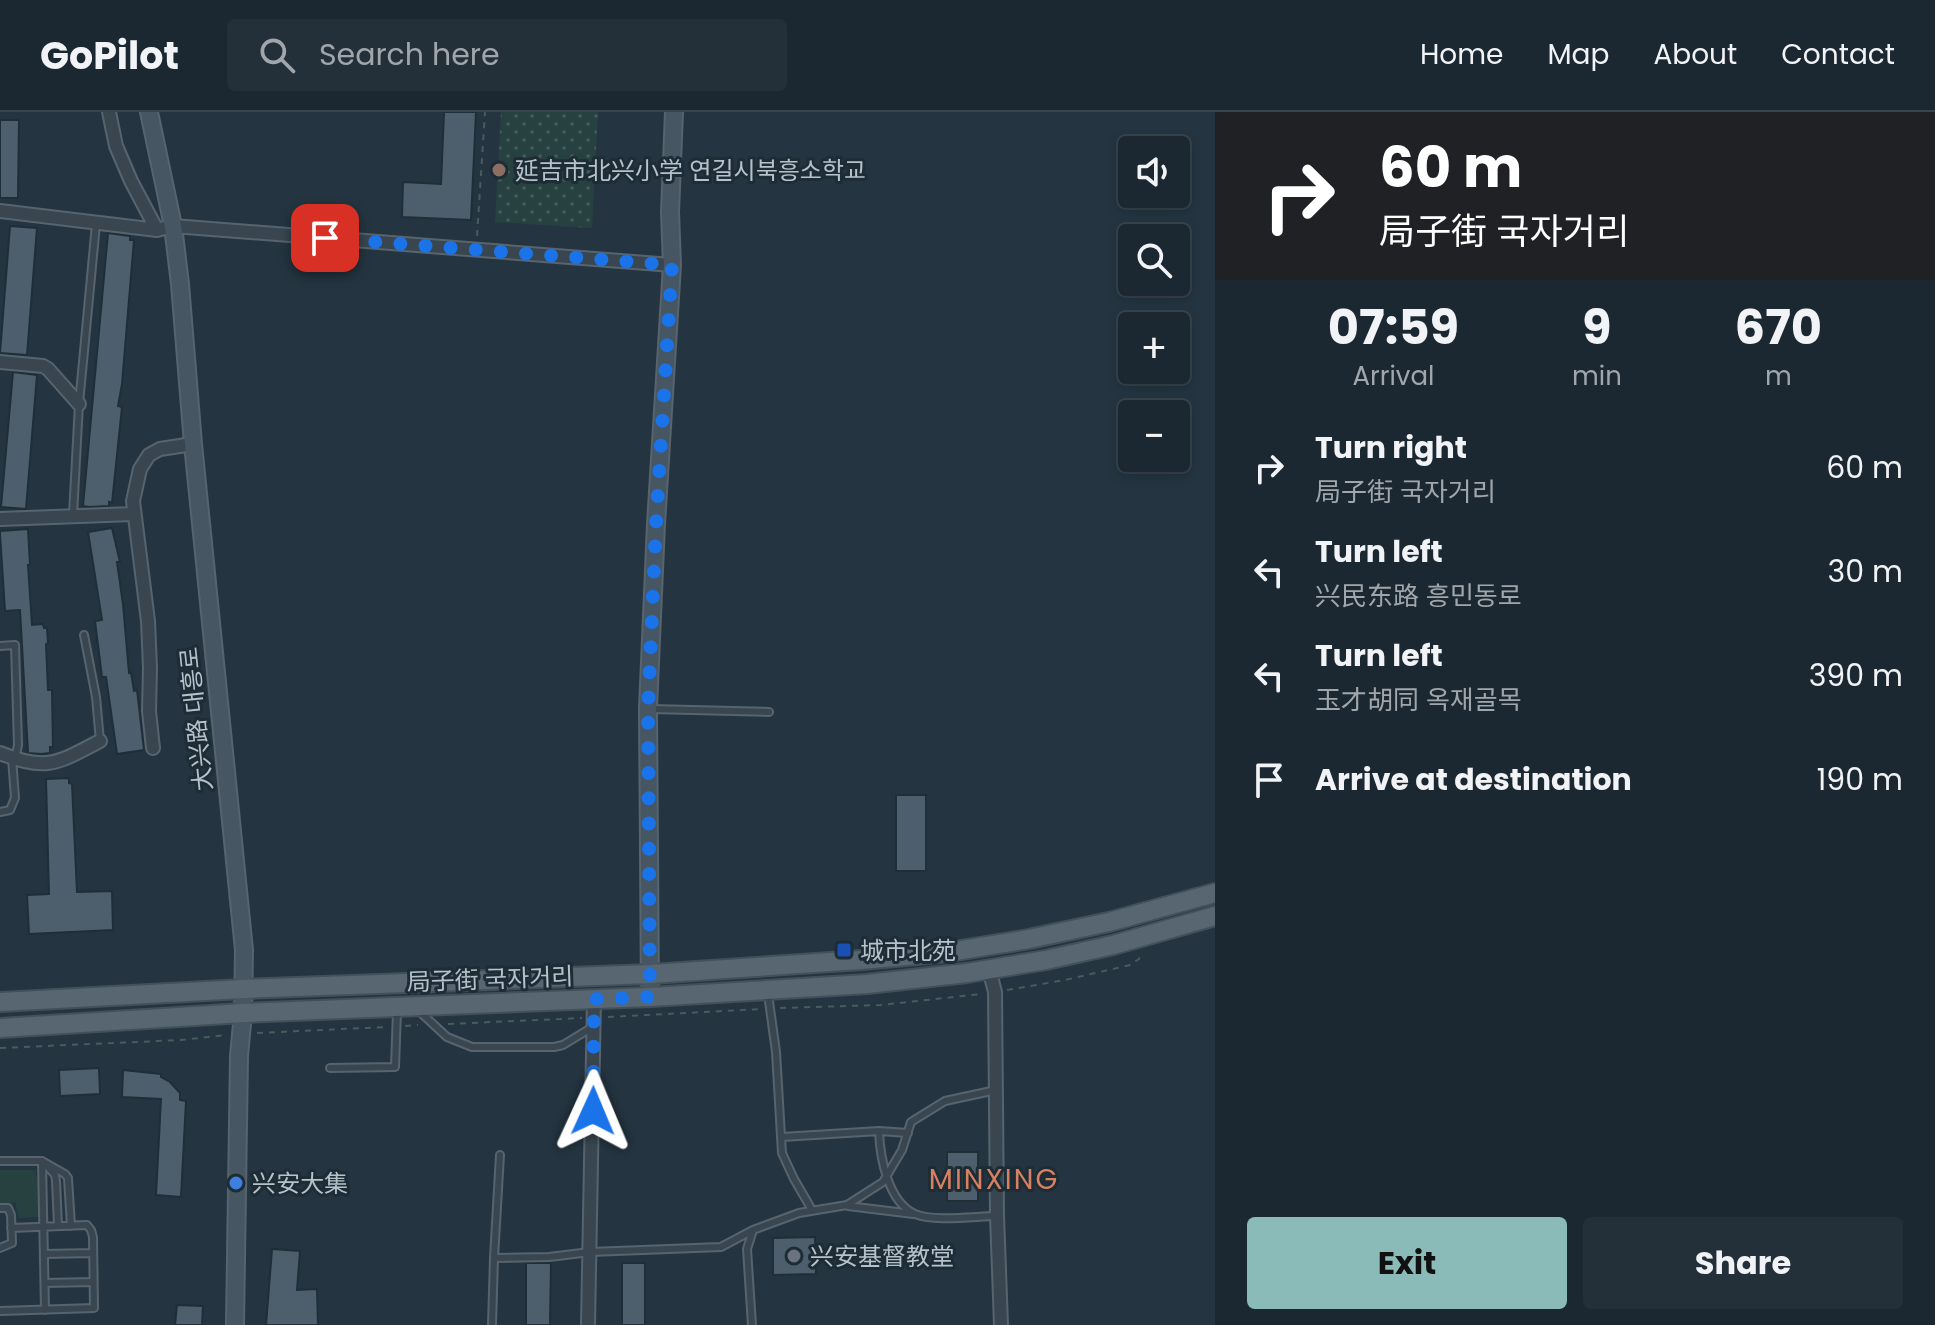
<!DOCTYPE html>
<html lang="en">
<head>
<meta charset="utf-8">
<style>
	body { margin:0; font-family:Poppins,"Noto Sans SC","Noto Sans KR",sans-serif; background:#243039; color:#f1f3f6; height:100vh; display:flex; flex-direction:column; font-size:30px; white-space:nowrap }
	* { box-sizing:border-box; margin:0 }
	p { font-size:26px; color:#a0a6ab }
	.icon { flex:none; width:44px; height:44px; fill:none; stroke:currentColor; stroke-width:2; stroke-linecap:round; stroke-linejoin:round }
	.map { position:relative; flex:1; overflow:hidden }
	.panel { display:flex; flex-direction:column; background:#1b2831; width:720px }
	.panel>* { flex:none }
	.banner { background:#202124; color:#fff; overflow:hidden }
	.fabs { position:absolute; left:1118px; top:24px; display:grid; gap:16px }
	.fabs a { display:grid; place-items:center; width:72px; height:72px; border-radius:8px; background:#1b2831; box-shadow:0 4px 12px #0003,0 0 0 2px #39444d; font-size:40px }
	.pin { position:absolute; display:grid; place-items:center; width:68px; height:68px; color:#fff; margin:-34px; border-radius:16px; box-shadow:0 4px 12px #0006 }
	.me { position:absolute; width:88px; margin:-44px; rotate:1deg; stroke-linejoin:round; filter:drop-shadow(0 0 6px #0008) }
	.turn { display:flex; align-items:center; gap:28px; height:168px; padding:0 32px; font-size:36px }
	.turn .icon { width:104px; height:104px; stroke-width:2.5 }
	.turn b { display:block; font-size:56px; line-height:68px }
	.eta { display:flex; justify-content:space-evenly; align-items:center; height:136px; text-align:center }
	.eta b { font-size:48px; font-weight:700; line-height:56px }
	.action { display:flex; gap:16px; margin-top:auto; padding:16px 32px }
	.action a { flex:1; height:92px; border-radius:8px; background:#8bbbb9; color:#111; font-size:32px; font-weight:700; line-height:92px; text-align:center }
	.action a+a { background:#243039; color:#f1f3f6 }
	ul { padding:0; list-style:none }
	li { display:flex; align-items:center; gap:24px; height:104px; padding:0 32px }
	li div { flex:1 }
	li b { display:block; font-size:30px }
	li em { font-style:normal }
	header { display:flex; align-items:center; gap:48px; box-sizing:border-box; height:112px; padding:0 40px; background:#1b2831; border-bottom:2px solid #39444d }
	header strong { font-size:38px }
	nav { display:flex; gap:44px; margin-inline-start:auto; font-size:28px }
	.search { width:560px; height:72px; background:#243039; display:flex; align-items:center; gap:20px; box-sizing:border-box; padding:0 28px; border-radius:8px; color:#a0a6ab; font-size:30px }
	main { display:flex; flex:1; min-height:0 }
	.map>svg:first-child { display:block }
</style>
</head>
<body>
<header>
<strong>GoPilot</strong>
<div class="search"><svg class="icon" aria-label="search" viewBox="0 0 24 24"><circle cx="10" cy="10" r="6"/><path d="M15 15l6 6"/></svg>Search here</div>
<nav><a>Home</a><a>Map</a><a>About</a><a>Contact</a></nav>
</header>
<main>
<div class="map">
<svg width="1215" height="1213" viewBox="0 0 1215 1213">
	<defs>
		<pattern id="park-dots" width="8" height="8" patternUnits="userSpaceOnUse" patternTransform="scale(2)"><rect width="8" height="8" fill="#264140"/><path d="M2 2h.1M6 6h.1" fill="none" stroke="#435b5a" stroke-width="1.8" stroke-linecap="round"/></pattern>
	</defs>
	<rect width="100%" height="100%" fill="#243541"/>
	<path fill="#264140" d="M0,1058H35L39,1076V1105L19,1106L15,1090L0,1093Z"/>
	<path fill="url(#park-dots)" d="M501,0H598L592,116L495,110Z"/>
	<path fill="#4d5f6c" stroke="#1f2e37" stroke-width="2" d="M444,0H476L471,108L402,105L403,70L441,72Z
		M0,8H19L18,86H0Z
		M10,114L37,116L27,243L0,241Z
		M108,121L130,124V128H134L122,272L118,294L122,295L112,391L109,390V394L89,395L83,394Z
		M13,260L37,263L26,397L1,395Z
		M112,416L120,450H117L123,492L129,561L131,560L134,579L137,578L144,638L117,642L106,565H102L95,509L102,508L88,420Z
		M28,417L30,453H28L32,513L43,512L44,516H47L48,531L46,532L48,578H52L53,635H50V641L41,642L28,641L20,498L5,499L0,422V419Z
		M69,666V671L72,672L77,780L112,779L113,818L29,822L27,783L49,782L46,667Z
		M896,683H926V759H896Z
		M99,956L100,982L60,984L59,958Z
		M123,958L161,962V965L170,970L180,981V988L186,989L181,1085L156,1083L161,987L122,985Z
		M947,1040H978V1089H947Z
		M815,1125L816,1162L773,1163V1126Z
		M272,1137L300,1139L297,1178L317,1177L318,1213H266Z
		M526,1151H551L550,1213H526Z
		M622,1151H645V1213H622Z
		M177,1193L203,1194L202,1213H175Z"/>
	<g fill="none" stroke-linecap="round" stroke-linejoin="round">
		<defs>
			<path id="lane" d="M73,403L79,292L96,112
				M84,523L96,585L100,629
				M0,534L15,533L18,633L15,647
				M651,597L769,600
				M0,700L10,698L15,686L12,646
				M768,882L776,940L782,1041L794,1067L812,1098
				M420,900L447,925L472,935H554L563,933L591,916
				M330,956L395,955L397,899
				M879,1019C880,1046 888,1090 915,1102C933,1110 977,1104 997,1104
				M782,1025L879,1019L908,1021
				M0,1049H42L45,1198
				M42,1049L65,1062L68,1066L71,1114
				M47,1054L55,1063L56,1069L58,1114
				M848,1094L913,1102
				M0,1096H8L11,1103L12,1131L0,1136
				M44,1142L93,1141
				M494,1146L549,1145L590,1140L721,1135L753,1118
				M45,1171L93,1170
				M0,1199L94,1196L93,1125L91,1118L87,1113L11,1116
				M492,1213L494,1146L500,1043
				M752,1213L747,1137L753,1118L799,1101L847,1093L883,1070L902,1038L911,1010L945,989L996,978"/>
			<path id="street" d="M109,0L116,34L131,69L157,118
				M0,99L157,118L173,114L672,153
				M0,250L43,254L48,257L79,292
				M0,407L133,402
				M153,636L149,599L150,556L148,509L133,389L140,357L149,343L160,337L193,332
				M0,641C46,660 58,651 100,629
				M989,857L995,880L997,1104L1001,1213
				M588,1213L594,887"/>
			<path id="secondary" d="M149,0L173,114L180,172L193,332L244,838L243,901L239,944L235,1213
				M650,885L648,596L656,412L672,153L670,100L674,0"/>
			<path id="primary" d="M0,890L243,877L651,862L861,848L949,840L1029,827L1109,810L1215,781
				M0,916L243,901L650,885L867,872L967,861L1046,848L1113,833L1215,804"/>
		</defs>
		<use href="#lane" stroke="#57646e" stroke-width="10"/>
		<use href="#street" stroke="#57646e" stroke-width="16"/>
		<use href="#secondary" stroke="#57646e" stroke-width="20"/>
		<use href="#primary" stroke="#425059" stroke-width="22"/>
		<path stroke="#455d5c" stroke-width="2" stroke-dasharray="6 6" stroke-linecap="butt" d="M477,124L485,0
			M1007,878L1065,868L1130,853L1139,847L1140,841
			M780,896L881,893L981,882
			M608,905L762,897
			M448,912L582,906
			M405,914L418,913
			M257,921L386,915
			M0,936L181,928L226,923"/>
		<use href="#lane" stroke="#394650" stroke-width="6"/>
		<use href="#street" stroke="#394650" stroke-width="12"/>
		<use href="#secondary" stroke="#475663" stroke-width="16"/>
		<use href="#primary" stroke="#576670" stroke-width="18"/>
	</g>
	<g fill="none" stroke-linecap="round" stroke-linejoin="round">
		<path stroke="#1a73e8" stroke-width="14" stroke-dasharray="0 25.2" d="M325,126L672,153L656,412L648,596L650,885L594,887L593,999"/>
	</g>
	<circle fill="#8d6e63" stroke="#1d2c35" stroke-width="3" cx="499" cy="58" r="8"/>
	<rect fill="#1a4fb4" stroke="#1d2c35" stroke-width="3" x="836" y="830" width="16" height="16" rx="4"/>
	<circle fill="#3f7fe0" stroke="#1d2c35" stroke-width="3" cx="236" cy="1071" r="8"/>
	<circle fill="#6b7280" stroke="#1d2c35" stroke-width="3" cx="794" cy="1144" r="8"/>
	<g text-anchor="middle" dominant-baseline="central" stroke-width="6" stroke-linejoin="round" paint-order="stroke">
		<g font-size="24" fill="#b5c1cb" stroke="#1d2c35" text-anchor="start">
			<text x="515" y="58">延吉市北兴小学 연길시북흥소학교</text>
			<text x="860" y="838">城市北苑</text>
			<text x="252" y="1071">兴安大集</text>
			<text x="810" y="1144">兴安基督教堂</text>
		</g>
		<g font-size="24" fill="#b5c1cb" stroke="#1d2c35">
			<text transform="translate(196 607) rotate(-96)">大兴路 대흥로</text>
			<text transform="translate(490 867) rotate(-2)">局子街 국자거리</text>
		</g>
		<g font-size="28" letter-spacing="2" fill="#d88162" stroke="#1d2c35">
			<text x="994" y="1067">MINXING</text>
		</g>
	</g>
</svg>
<div class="fabs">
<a><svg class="icon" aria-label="sound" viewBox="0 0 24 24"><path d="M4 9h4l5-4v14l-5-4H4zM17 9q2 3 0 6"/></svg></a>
<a><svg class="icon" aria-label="search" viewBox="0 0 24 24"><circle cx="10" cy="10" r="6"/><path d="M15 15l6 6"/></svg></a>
<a>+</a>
<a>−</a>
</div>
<div class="pin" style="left:325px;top:126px;background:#d93025"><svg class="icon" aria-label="arrive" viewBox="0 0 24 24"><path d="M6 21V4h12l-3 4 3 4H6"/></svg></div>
<svg class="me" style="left:593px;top:999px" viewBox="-20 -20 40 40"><path d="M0-17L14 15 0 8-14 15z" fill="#1a73e8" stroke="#fff" stroke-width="4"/></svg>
</div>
<section class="panel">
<div class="banner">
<div class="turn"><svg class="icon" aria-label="right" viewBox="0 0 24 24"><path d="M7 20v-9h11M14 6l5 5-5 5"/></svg><div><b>60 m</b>局子街 국자거리</div></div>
</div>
<div class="eta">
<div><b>07:59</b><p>Arrival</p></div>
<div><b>9</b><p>min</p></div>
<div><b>670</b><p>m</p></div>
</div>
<ul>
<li><svg class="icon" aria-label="right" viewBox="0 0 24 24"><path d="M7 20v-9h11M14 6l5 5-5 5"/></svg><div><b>Turn right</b><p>局子街 국자거리</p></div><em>60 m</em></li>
<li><svg class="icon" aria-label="left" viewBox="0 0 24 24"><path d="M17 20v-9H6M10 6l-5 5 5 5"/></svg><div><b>Turn left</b><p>兴民东路 흥민동로</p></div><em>30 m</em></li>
<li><svg class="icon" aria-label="left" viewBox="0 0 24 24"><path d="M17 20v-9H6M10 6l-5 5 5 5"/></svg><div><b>Turn left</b><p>玉才胡同 옥재골목</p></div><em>390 m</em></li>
<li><svg class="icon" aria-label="arrive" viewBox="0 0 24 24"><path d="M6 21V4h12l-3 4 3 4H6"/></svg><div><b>Arrive at destination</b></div><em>190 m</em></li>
</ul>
<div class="action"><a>Exit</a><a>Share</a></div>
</section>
</main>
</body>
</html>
